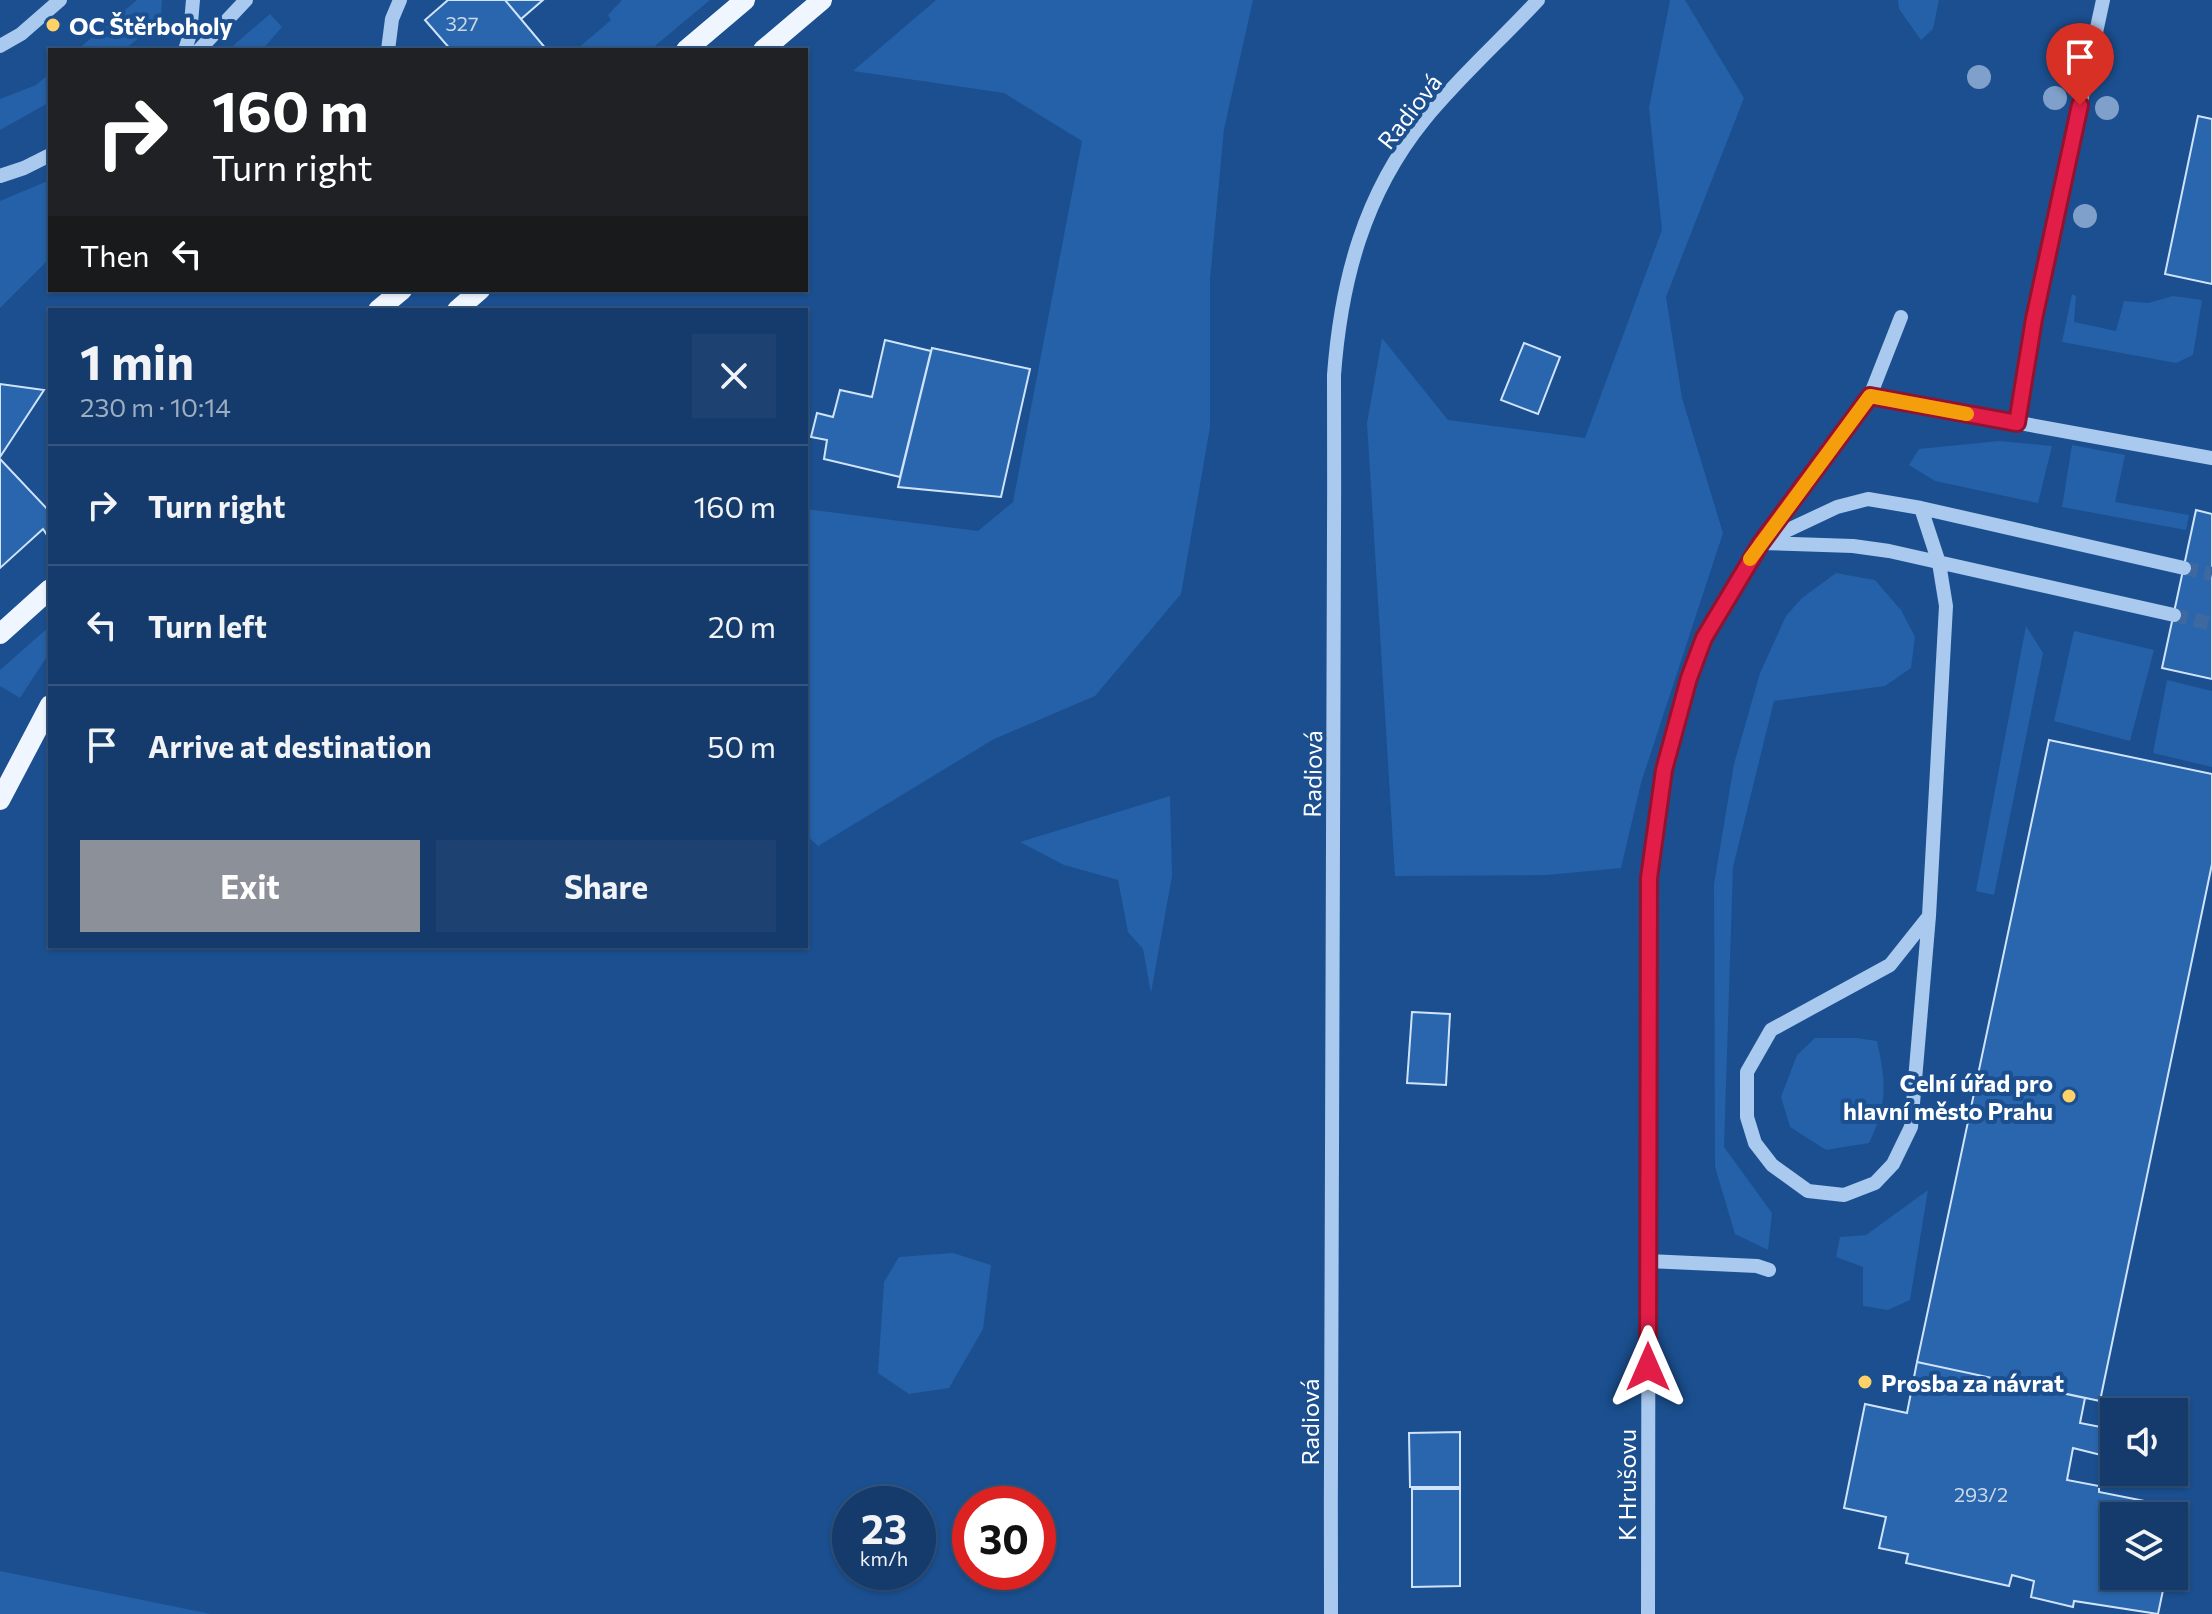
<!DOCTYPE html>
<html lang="en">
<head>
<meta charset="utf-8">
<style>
	body { margin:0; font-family:Commissioner,sans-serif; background:#1d4271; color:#f1f3f6; height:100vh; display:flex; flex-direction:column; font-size:30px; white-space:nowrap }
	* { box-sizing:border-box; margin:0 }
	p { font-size:26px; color:#9dadc1 }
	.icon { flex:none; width:44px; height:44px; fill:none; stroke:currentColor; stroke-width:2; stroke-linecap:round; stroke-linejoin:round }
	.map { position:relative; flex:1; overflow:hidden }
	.sheet { position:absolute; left:48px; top:308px; width:760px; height:640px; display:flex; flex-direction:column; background:#143b6b; border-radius:0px; box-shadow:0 2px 6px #0004,0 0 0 2px #33557e }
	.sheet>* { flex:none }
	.hud { position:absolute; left:48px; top:48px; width:760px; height:244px; border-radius:0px; box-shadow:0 2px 6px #0004,0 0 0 2px #33557e; background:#202124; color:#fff; overflow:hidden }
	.controls { position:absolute; left:2100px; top:1398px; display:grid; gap:16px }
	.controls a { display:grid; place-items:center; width:88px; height:88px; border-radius:0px; background:#143b6b; box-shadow:0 2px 6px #0004,0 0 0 2px #33557e; font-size:40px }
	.speed { position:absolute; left:832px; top:1486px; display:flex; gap:16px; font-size:40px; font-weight:700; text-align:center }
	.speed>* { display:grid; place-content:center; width:104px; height:104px; border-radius:50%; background:#143b6b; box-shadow:0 2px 6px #0004,0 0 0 2px #33557e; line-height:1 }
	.speed small { font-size:20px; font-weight:400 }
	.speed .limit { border:12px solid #d22; background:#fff; color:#111 }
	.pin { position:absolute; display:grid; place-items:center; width:68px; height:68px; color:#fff; margin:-82px -34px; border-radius:50% 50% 50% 0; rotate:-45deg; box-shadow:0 0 8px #0007 }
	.pin .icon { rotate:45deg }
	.me { position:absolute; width:88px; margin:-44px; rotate:0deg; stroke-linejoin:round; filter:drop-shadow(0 0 6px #0008) }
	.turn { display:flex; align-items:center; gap:28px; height:168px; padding:0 32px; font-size:36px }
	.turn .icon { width:104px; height:104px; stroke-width:2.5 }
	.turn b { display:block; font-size:56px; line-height:68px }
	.then { display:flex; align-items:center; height:76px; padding:0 32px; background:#0003; gap:16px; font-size:30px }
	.round { display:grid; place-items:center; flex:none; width:84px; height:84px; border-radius:0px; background:#1d4271 }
	.head { display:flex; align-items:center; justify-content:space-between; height:136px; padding:0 32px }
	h1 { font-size:48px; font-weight:700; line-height:60px }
	.action { display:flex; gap:16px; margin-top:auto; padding:16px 32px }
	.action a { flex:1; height:92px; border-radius:0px; background:#8c9099; color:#fff; font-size:32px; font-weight:700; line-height:92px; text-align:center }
	.action a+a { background:#1d4271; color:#f1f3f6 }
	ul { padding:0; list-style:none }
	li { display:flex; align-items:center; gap:24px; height:120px; padding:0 32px; border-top:2px solid #33557e }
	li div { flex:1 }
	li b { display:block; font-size:30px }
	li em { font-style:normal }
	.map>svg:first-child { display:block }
</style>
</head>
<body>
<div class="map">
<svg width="2212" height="1614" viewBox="0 0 2212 1614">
	<rect width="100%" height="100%" fill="#1b4f8f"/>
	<path fill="#2461a8" d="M137,0H162L161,16L155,25L124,50H77Z
		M622,0H710L650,50H576L611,20L608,15Z
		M936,0H1253L1224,129L1210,279V427L1181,594L1095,696L994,739L818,846L806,835V509L978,531L1013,502L1082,141L1004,93L853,71Z
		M1670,0H1685L1744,98L1666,297L1682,398L1723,533L1641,783L1621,868L1547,875L1395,876L1367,423L1382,338L1448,420L1585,438L1662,230L1649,108Z
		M1898,0H1939L1933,29L1921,40L1899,9Z
		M270,14L282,27L262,50H228Z
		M50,73V102L0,130V99L36,85Z
		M50,180V258L0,308V201Z
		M2072,294L2076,296L2074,322L2116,331L2124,301L2148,303L2173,296L2202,300L2193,355L2176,363L2062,342Z
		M1999,441L2052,446L2038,503L1935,481L1909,465L1919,449Z
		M2072,445L2125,455L2115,502L2189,515L2186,530L2062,507Z
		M1836,573L1875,580L1901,610L1915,637L1911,668L1885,686L1774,701L1733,867L1724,1147L1772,1213L1768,1250L1735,1234L1715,1167L1714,884L1734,764L1760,673L1786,616L1802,598Z
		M50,626V652L20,698L0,686V670Z
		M2026,626L2043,653L1994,895L1976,891Z
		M2074,631L2154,650L2130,741L2054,721Z
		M2167,680L2212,691V767L2153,753Z
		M1170,796L1172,876L1151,993L1143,949L1128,932L1118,880L1064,865L1020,842Z
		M1815,1038H1857L1877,1041C1886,1082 1888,1104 1869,1143L1826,1150L1790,1127L1781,1097L1797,1055Z
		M1928,1190L1910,1300L1888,1310L1863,1306V1267L1836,1257L1840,1237L1866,1235Z
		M953,1253L991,1265L983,1329L949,1388L909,1394L878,1373L884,1282L899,1257Z
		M0,1571L211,1614H0Z"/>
	<path fill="#2a66ad" stroke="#cfe3fa" stroke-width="2" d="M448,0H505L547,50H451L425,20Z
		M505,0H543L521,19Z
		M2198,116L2212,119V284L2165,274Z
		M885,340L931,351L900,477L824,459L827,440L811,437L817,413L833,417L840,390L872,397Z
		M1524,343L1560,357L1538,414L1501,400Z
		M932,348L1030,369L1001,497L898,487Z
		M0,384L44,390L0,457Z
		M0,459L50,512V533L47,535L43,529L0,568Z
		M2196,510L2212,514V679L2162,668Z
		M2049,740L2212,774V864L2100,1401L1917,1362Z
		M1412,1012L1450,1014L1446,1085L1407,1083Z
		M1917,1362L2085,1398L2080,1423L2106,1428L2101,1455L2073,1448L2067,1480L2099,1486V1492L2165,1505L2163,1516H2114V1576H2166L2158,1614L2074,1601L2073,1607L2031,1597L2034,1581L2012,1575L2009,1586L1906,1563L1908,1554L1879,1548L1886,1517L1844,1508L1865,1404L1907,1413Z
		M1460,1432V1487H1410L1409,1433Z
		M1412,1489H1460V1586L1412,1587Z"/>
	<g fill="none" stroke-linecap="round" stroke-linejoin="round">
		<path stroke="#3d69a0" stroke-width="14" stroke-dasharray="14 7" stroke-linecap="butt" d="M2184,568L2212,574
			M2174,615L2212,624"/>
		<path stroke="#a9c9ee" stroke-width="14" d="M0,46L21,34L60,0
			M185,50L190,34L193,0
			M199,50L246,0
			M388,50L392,19L400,0
			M0,176L24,168L50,155
			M1870,396L2212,458
			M2017,423L2034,319L2103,0
			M1921,508L1939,563L1946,606L1929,916L1911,1127L1893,1164L1875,1183L1844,1195L1808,1191L1772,1165L1755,1143L1747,1117V1072L1771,1030L1890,965L1929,916
			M1765,541L1837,507L1868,499L1921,508L2184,568
			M1762,543L1853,546L1889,551L2174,615
			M1648,1261L1757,1266L1769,1270
			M1331,1614C1330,1201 1335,788 1334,375C1341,281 1364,194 1424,120C1459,77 1501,40 1538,0
			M1648,1614L1649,878L1664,770L1689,678L1704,638L1761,543L1870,396L1901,317"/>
		<path stroke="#f0f6ff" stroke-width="20" d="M686,50L745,0
			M763,50L822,0
			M378,310L402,290
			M457,310L480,290
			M0,634L50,589
			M0,800L50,705"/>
	</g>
	<g fill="#7ea0ca">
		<circle cx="1979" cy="77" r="12"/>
		<circle cx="2055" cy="98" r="12"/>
		<circle cx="2107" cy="108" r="12"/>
		<circle cx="2085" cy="216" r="12"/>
	</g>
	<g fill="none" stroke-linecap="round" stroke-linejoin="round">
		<defs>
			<path id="route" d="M1648,1367L1649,878L1664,770L1689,678L1704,638L1761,543L1870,396L2017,423L2034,319L2080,105"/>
		</defs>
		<use href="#route" stroke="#92132f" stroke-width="20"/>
		<use href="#route" stroke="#e11d48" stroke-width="14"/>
		<path stroke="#f59e0b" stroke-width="14" d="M1750,559L1870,396L1967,414"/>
	</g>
	<g fill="#ffd166" stroke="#1b4f8f" stroke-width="3">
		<circle cx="53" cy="25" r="8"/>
		<circle cx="2069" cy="1096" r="8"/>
		<circle cx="1865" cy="1382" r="8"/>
	</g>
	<g text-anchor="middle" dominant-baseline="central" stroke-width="8" stroke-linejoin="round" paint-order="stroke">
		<g font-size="20" fill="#cad9ea">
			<text x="462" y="23">327</text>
			<text x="1981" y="1494">293/2</text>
		</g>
		<g font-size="24" font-weight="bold" fill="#fff" stroke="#1b4f8f" text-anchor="start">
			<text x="69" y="25">OC Štěrboholy</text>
			<text x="2053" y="1082" text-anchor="end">Celní úřad pro<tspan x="2053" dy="28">hlavní město Prahu</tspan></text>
			<text x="1881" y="1382">Prosba za návrat</text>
		</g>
		<g font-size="24" fill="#fff" stroke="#1b4f8f">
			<text transform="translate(1409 111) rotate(-52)">Radiová</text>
			<text transform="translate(1312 774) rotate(-89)">Radiová</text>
			<text transform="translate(1309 1422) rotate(-90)">Radiová</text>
			<text transform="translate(1626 1485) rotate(-90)">K Hrušovu</text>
		</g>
	</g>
</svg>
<div class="controls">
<a><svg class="icon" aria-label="sound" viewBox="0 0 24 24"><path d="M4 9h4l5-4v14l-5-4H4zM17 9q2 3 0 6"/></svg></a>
<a><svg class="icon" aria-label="layers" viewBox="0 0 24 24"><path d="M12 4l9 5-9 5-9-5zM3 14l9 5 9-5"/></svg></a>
</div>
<div class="speed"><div>23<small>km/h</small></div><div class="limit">30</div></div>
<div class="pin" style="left:2080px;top:105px;background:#d93025"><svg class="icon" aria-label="arrive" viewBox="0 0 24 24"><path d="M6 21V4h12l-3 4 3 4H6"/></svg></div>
<svg class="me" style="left:1648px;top:1367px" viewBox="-20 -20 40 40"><path d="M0-17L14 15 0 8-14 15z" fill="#e11d48" stroke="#fff" stroke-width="4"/></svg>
<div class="hud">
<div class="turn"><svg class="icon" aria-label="right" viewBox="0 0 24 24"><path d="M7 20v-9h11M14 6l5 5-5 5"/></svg><div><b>160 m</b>Turn right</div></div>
<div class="then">Then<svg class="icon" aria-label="left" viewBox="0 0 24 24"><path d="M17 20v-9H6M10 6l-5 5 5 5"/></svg></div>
</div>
<section class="sheet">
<div class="head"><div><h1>1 min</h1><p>230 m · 10:14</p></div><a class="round"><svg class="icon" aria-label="close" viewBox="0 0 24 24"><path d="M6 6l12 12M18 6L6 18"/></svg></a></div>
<ul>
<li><svg class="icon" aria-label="right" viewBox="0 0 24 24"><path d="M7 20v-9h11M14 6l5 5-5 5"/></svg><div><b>Turn right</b></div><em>160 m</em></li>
<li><svg class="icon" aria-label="left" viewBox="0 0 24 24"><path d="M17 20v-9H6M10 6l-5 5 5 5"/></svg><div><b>Turn left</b></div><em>20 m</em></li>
<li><svg class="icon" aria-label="arrive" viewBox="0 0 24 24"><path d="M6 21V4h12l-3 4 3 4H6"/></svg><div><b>Arrive at destination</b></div><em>50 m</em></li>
</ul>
<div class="action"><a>Exit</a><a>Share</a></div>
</section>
</div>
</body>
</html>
